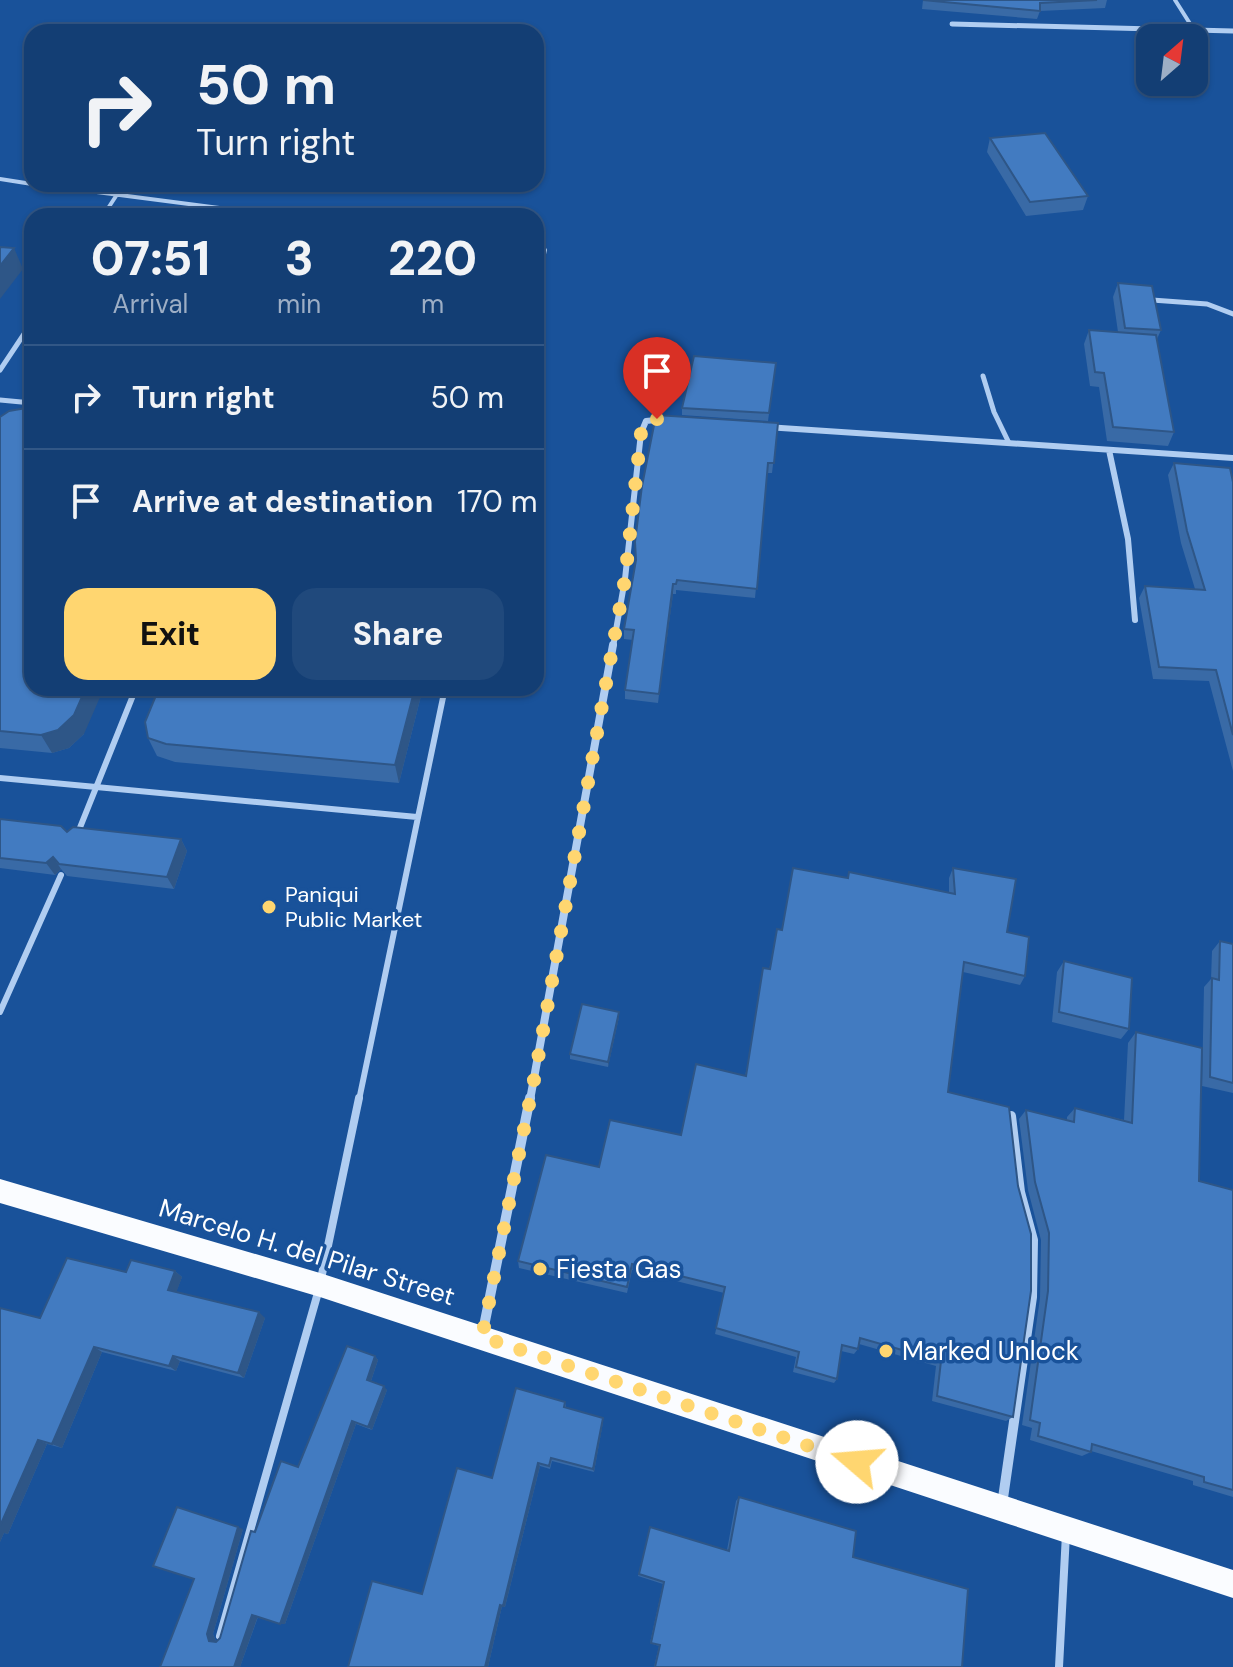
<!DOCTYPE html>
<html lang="en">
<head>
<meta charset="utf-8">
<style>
	body { margin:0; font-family:"DM Sans",sans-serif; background:#20497c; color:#f1f3f6; height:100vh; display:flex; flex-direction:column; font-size:30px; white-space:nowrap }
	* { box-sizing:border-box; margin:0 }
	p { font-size:26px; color:#9daec5 }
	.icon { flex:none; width:44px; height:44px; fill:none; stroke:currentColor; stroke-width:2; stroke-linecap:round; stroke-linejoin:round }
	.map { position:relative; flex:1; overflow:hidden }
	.drawer { position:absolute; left:24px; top:208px; width:520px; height:488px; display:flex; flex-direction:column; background:#133e74; border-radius:24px; box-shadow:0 2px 6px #0004,0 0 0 2px #325786 }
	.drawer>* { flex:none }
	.top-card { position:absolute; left:24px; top:24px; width:520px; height:168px; border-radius:24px; box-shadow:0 2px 6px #0004,0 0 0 2px #325786; background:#133e74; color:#f1f3f6; overflow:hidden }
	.needle { width:52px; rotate:28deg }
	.buttons { position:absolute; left:1136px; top:24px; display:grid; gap:16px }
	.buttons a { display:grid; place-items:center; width:72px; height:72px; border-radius:16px; background:#133e74; box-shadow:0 2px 6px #0004,0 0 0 2px #325786; font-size:40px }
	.pin { position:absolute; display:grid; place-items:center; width:68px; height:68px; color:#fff; margin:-82px -34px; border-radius:50% 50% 50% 0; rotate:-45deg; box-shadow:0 0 8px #0007 }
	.pin .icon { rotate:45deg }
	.me { position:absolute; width:88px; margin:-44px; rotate:288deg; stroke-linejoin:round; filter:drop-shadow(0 0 6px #0008) }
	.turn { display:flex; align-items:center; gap:28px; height:168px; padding:0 40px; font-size:36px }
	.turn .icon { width:104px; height:104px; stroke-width:2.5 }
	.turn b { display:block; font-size:56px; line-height:68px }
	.eta { display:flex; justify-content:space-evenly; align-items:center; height:136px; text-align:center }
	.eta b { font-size:48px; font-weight:800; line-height:56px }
	.cta { display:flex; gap:16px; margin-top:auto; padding:16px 40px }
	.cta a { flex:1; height:92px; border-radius:24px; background:#ffd670; color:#111; font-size:32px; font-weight:800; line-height:92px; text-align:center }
	.cta a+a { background:#20497c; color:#f1f3f6 }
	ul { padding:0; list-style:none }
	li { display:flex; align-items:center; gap:24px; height:104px; padding:0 40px; border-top:2px solid #325786 }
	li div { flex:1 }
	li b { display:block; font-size:30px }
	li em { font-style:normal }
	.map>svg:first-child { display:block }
</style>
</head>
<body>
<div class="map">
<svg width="1233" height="1667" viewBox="0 0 1233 1667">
	<rect width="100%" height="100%" fill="#19529a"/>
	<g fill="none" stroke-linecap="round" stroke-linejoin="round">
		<path stroke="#b0cdf1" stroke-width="4" d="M1175,0L1194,30
			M0,179L32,184
			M35,184L281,216
			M103,216L116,196
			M536,249L545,250L536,287"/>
		<path stroke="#b0cdf1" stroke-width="5" d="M1152,300L1207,304L1233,314
			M0,370L32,322
			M983,376L994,412L1009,443
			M0,400L32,403"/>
		<path stroke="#b0cdf1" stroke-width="6" d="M0,778L417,817
			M77,835L136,688
			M0,1012L61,875
			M359,1100L445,688"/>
		<path stroke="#b0cdf1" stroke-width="8" d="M321,1279L359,1098
			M220,1636L319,1289
			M1059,1667L1066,1534"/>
		<path stroke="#b0cdf1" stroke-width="5" d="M952,24L1233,31"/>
		<path stroke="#b0cdf1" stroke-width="6" d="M766,427L1233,458
			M1109,450L1128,539L1135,620
			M613,647L625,579L641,433L646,421L665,419"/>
		<path stroke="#b0cdf1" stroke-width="8" d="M530,1100L613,645"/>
		<path stroke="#b0cdf1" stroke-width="10" d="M482,1336L530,1098
			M1002,1505L1032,1297L1033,1240L1020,1192L1011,1116"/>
		<path fill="#fafcff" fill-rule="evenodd" d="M0,1179L320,1273L1233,1570V1598L320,1297L0,1203Z"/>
	</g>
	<path fill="#396aa6" d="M923,0H1107L1105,8L1040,11L1037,19L922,9Z
		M990,138L1088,196L1083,210L1026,216L987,152Z
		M1118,283L1161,330L1157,339L1174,432L1168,446L1107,441L1099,387L1090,386L1084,344L1089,330L1118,332L1113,297Z
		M776,363L768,421L682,415V408Z
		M0,417L84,734L69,748L52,753L0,748Z
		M778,423L772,473H767L755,598L676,590V594H673L658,703L625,699V690L633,640L624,639V629L636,564L635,542Z
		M1174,463L1233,482V771L1209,681L1153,679L1139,598L1145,586L1195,589L1181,543L1168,475Z
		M159,688H423L399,783L175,762L157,756L148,738Z
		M0,819L67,832L181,839L187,851L174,889L67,876L61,869L55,875L0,868Z
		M953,868L1007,932L1025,976L1020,985L963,972L948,1092L1013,1417L1006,1421L932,1401L936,1366L859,1344L858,1349L854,1354L841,1351L837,1379L834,1383L793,1372L796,1357L715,1334L724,1293L632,1270L627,1293L519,1268L518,1261L599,1167L681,1135L745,1076L769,969L781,930L848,878L849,872L949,893V878Z
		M1220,941L1233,944V1093L1202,1086L1204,987L1211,979L1212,951Z
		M1064,961L1129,1029L1121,1039L1052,1022L1057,972Z
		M619,1017L608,1067L570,1059V1054Z
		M1136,1032L1199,1181L1233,1190V1497L1193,1485V1481L1091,1451V1452L1082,1456L1030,1440L1032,1428L1022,1425L1040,1298L1041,1240L1028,1190L1019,1119L1026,1110L1067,1120V1117L1075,1108L1124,1120L1128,1043Z
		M175,1271L182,1277L176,1292L265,1318L244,1378L180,1361L176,1371L102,1352L62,1448L47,1444L8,1534L4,1533L0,1542V1308L40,1318L126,1272Z
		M375,1356L378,1360L371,1381L387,1390L372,1430L356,1424L285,1624L258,1617L240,1667H160L243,1529L213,1634L216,1641L220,1638L255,1532Z
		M565,1402L566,1407L603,1422L594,1472L552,1461L550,1469L540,1466L505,1607L502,1606L488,1667H348L422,1594L492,1478Z
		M739,1497L853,1557L962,1667H654L659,1646L650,1643L663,1584L638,1576L650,1527L727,1550L736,1501Z"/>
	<path fill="#2e5687" d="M14,248L23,269L0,299V266Z
		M673,584V594L658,703L659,694Z
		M86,688H104L84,734L69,748L52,753L41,735Z
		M415,688H423L399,783L395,765Z
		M181,839L187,851L174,889L167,877Z
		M53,857L61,869L55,875L46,863Z
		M619,1012V1017L608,1067V1062Z
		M175,1271L182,1277L175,1296L168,1290Z
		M259,1312L265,1318L244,1378L238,1373Z
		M94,1347L102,1352L62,1448L52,1444Z
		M173,1356L180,1361L176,1371L169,1366Z
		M375,1356L378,1360L370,1384L367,1380Z
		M384,1386L387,1390L372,1430L368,1427Z
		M603,1418V1422L594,1472L593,1469Z
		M352,1421L356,1424L285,1624H280Z
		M38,1440L47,1444L8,1534L4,1533L0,1542V1526Z
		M538,1463L540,1466L505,1607L503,1606Z
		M238,1527L243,1529L213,1634L216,1641H209L207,1634Z
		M500,1605L502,1606L488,1667H485Z
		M252,1615L258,1616L240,1667H234Z"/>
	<path fill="#427bc1" stroke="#2e5687" stroke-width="2" d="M923,0H1097L1040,3V11Z
		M1045,133L1088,196L1030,202L990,138Z
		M0,247L14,248L0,266Z
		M1118,283L1152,286L1161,330L1125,328Z
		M1089,330L1156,335L1174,432L1113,427L1104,373L1095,372Z
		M694,356L776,363L769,413L682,408Z
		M32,407V688H86L74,715L58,730L41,735L0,731V417L9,411Z
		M656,415L778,423L774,463H768L757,589L677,580L676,584H673L659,694L625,690L634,630L624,629L636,560L635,542L642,486Z
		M1174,463L1230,468L1233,482V735L1216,670L1159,667L1145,586L1205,590L1187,531Z
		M159,688H415L395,765L166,744L148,738L145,722Z
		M0,819L61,826L67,832L73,827L181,839L167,877L59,864L53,857L46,863L0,858Z
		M793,868L848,878L849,872L955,894L953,868L1016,879L1007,932L1029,937L1025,976L964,962L948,1092L1009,1107L1018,1186L1031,1234V1291L1013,1417L937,1396L941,1361L860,1338L858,1349L842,1345L837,1379L796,1367L799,1352L716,1328L725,1287L632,1264L627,1287L518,1261L546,1155L599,1167L610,1120L681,1135L696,1064L746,1076L763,968L770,969L777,929L782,930Z
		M1220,941L1233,944V1083L1210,1077L1212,978L1219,980Z
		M1064,961L1132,978L1129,1029L1059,1012Z
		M582,1004L619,1012L608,1062L570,1054Z
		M1136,1032L1202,1048L1199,1181L1233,1190V1490L1204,1482V1477L1092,1444L1091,1452L1038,1436L1040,1423L1030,1420L1048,1291L1049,1233L1035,1182L1026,1110L1074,1122L1075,1108L1132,1123Z
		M67,1258L126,1272L131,1260L175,1271L168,1290L259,1312L238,1373L173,1356L169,1366L94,1347L52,1444L38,1440L0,1526V1308L40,1318Z
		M347,1346L375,1356L367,1380L384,1386L368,1427L352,1421L280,1624L252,1615L234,1667H160L194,1579L153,1566L177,1507L238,1527L207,1634L209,1641L216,1642L220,1638L251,1531L255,1532L281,1461L298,1467Z
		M516,1388L565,1402L564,1407L603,1418L593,1469L551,1458L549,1466L538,1463L503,1606L500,1605L485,1667H348L372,1581L422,1594L457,1468L492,1478Z
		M739,1497L856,1531L853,1557L968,1589L962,1667H655L660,1645L651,1643L664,1582L639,1574L650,1527L729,1551Z"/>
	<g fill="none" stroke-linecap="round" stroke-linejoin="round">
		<path stroke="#ffd670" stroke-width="14" stroke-dasharray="0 25.2" d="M657,419L646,421L641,433L625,579L535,1075L482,1337L857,1462"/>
	</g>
	<g fill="#ffd670" stroke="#19529a" stroke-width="3">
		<circle cx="269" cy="907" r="8"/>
		<circle cx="540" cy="1269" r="8"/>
		<circle cx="886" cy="1351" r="8"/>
	</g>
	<g text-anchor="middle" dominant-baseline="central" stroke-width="7" stroke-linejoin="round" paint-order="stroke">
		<g font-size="22" fill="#fff" stroke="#19529a" text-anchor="start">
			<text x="285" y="894">Paniqui<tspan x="285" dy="25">Public Market</tspan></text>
		</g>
		<g font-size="26" fill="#fff" stroke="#19529a">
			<text transform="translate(307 1252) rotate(17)">Marcelo H. del Pilar Street</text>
		</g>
		<g font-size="26" fill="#fff" stroke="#19529a" text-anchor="start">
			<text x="556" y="1269">Fiesta Gas</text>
			<text x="902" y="1351">Marked Unlock</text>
		</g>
	</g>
</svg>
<div class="buttons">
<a><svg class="needle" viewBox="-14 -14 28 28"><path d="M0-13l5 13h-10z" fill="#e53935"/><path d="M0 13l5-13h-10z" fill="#9daec5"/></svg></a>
</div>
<div class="pin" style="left:657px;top:419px;background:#d93025"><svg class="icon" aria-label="arrive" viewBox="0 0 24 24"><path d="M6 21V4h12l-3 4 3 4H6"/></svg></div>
<svg class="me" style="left:857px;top:1462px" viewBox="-20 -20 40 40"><circle r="19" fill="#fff"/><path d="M0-13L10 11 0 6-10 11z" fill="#ffd670"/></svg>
<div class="top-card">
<div class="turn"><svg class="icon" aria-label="right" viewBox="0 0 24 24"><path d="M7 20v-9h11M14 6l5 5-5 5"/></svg><div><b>50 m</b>Turn right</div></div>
</div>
<section class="drawer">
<div class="eta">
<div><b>07:51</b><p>Arrival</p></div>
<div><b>3</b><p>min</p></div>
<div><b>220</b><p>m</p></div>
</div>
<ul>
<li><svg class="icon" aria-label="right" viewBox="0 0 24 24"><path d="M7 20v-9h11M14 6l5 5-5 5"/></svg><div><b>Turn right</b></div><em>50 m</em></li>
<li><svg class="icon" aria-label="arrive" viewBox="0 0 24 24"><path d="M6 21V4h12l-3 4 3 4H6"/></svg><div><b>Arrive at destination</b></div><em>170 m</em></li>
</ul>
<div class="cta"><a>Exit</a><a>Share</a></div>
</section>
</div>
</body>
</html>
